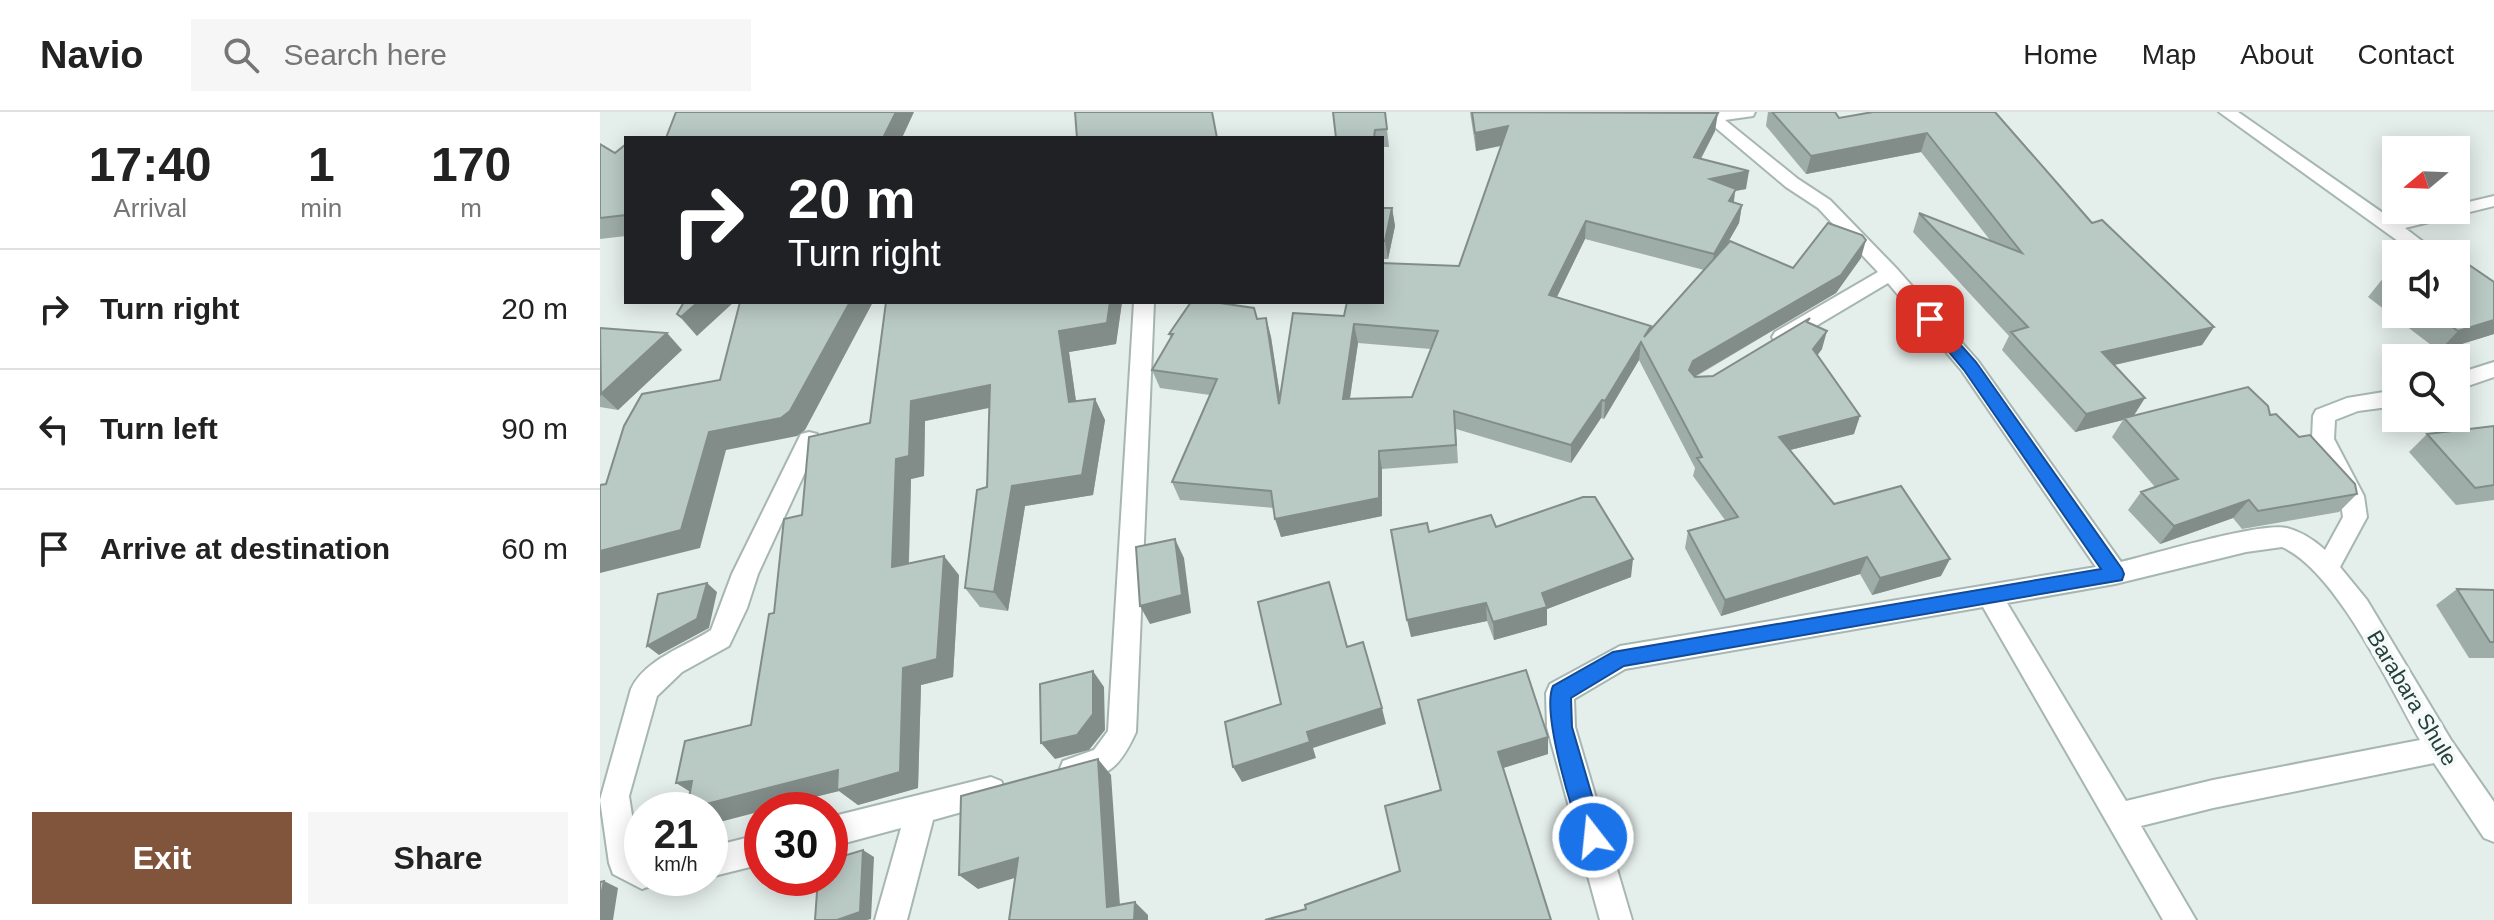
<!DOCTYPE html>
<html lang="en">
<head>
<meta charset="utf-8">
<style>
	body { margin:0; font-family:Helvetica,sans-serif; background:#f6f6f6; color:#222; height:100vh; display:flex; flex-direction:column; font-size:30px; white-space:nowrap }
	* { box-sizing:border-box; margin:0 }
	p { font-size:26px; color:#767676 }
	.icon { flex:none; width:44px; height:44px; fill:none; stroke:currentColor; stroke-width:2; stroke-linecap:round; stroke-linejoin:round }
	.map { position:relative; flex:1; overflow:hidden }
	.side { display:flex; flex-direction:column; background:#fff; width:600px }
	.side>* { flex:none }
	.hud { position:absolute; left:24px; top:24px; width:760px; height:168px; border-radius:0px; box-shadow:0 4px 20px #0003; background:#202124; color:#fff; overflow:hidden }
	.needle { width:52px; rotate:251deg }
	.controls { position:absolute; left:1782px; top:24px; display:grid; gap:16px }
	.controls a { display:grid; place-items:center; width:88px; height:88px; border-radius:0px; background:#fff; box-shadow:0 4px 20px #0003; font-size:40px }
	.speed { position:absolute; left:24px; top:680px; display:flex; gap:16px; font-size:40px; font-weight:700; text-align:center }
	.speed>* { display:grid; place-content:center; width:104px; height:104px; border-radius:50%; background:#fff; box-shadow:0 4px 20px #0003; line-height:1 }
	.speed small { font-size:20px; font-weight:400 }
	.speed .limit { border:12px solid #d22; background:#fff; color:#111 }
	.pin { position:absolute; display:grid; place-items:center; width:68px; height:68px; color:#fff; margin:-34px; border-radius:16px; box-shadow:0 4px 12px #0006 }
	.me { position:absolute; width:88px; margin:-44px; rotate:344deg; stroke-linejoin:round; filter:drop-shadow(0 0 6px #0008) }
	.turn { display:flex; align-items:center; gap:28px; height:168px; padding:0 32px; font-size:36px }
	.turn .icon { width:104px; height:104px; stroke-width:2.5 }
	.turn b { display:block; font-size:56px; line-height:68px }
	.eta { display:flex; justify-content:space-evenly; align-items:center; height:136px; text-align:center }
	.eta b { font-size:48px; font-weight:800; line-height:56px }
	.cta { display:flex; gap:16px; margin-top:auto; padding:16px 32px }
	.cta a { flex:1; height:92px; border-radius:0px; background:#81553c; color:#fff; font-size:32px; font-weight:800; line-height:92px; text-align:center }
	.cta a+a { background:#f6f6f6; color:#222 }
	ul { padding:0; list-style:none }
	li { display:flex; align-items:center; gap:24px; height:120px; padding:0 32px; border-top:2px solid #e0e0e0 }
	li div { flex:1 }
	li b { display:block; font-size:30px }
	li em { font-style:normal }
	header { display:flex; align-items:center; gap:48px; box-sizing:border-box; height:112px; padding:0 40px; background:#fff; border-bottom:2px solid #e0e0e0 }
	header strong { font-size:38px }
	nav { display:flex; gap:44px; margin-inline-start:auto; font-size:28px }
	.search { width:560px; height:72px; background:#f6f6f6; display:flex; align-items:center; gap:20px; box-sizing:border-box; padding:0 28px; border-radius:0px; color:#767676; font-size:30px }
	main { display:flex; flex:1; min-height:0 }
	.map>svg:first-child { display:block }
</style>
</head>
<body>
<header>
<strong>Navio</strong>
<div class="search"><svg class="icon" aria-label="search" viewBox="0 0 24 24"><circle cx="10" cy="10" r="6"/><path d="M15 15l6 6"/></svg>Search here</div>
<nav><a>Home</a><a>Map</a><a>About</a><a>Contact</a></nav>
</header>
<main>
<section class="side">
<div class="eta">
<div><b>17:40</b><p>Arrival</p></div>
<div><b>1</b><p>min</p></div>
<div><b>170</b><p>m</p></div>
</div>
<ul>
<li><svg class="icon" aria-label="right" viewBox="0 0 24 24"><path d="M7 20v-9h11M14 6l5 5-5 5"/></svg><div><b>Turn right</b></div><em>20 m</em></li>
<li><svg class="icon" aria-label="left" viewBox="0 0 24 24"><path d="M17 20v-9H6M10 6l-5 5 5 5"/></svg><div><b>Turn left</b></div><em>90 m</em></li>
<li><svg class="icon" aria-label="arrive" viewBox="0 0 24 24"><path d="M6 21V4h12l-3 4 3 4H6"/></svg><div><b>Arrive at destination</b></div><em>60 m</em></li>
</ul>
<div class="cta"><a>Exit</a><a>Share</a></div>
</section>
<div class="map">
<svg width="1894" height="808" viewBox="0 0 1894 808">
	<rect width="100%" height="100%" fill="#e4eeeb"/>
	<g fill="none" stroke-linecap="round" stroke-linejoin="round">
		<defs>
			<path id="minor" d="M1097,0H1155L1153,4L1125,8L1198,67L1230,88L1297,157L1378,249L1521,450C1554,442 1660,410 1687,416C1702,420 1714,428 1725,438L1743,405L1740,384L1712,327L1713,304L1716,298L1747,286L1796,278V294L1758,299L1735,308L1734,327L1764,384L1767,405L1740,455L1767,488L1851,628L1894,690V730L1884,726L1834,651L1613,696L1541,714L1596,808H1563L1383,495L1025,557L974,587L975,615L1032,808H1000L947,615L946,581L950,572L1020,534L1496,455L1362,259L1288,171L1189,230H1175L1172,225L1175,220L1278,160L1218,96L1186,75ZM1682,435C1736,458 1791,577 1820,628L1613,668L1526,689L1407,491L1515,472L1646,440Z
				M1619,0H1638L1793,108L1834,98H1856V93L1894,84V94L1805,116L1839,142H1816Z
				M534,190H554L536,620C520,655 510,663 473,672L463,669L459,659L463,649L494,638L508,619Z
				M1894,250V265L1856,278V262Z
				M209,320L217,322L220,328L158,462L147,496L129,534L82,560L57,584L29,684L38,742L42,745V766H56L53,773L42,777L13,762L9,751L0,688L31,577C45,547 85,535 111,518L132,462L198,328L201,322Z
				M391,665L401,669L406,679L401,689L333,708L307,808H275L301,716L230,735V705Z
				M162,722V752L110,765V735Z"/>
		</defs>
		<use href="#minor" stroke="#a6b6b3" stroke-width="4"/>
		<use href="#minor" fill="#fff" fill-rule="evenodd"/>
	</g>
	<path fill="#9fada9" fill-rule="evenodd" d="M785,0L789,35H782V26H736Z
		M870,0H1116L1115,19L1101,47L1146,77L1135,79L1134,90L1142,93L1139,111L1127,132L1193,156L1261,146L1236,181L1095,265L1113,264L1209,211L1222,237L1217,243L1254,322L1190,338L1234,392L1341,464L1272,483L1260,462L1121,504L1085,436L1088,419L1125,408L1093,364L1095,356L1039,248L1004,307L1001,306L971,351L856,317L858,351L782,357V404L681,425L674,396L580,388L572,370L610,283L560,276L552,258L571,227L569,222L666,206L671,225L680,284L744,204L859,154L901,34L876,39ZM985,127L1104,158L1051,218L957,185ZM758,231L831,237L812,285L750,287Z
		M1168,0H1235L1239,6L1395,0L1492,111L1614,215L1602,233L1515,253L1534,304L1670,303L1757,382L1739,400L1642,417L1633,406L1560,432L1528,398L1541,380L1555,375L1512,325L1523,308L1475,320L1402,238L1409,224L1313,120L1319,101L1390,128L1321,40L1206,62L1166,14Z
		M0,32L15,41L26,32V124L0,127Z
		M782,96H792L795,114L788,147H782Z
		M1796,161V202H1856L1894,170V222L1839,239L1768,185L1784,165Z
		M84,190L97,224L77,202Z
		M400,190H522L516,232L469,240L476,289L495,287L505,308L493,383L425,394L408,499L380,495L365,476L387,375L389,296L325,309L324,364L311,367L309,451L359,463L353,565L321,573L318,676L258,693L239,679L162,698L112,712L110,711V698H89L87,697L151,613L174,501L202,403L270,311L394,191Z
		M0,216L67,221L82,238L18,298L0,295Z
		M1894,314V388L1856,393L1809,340L1827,322Z
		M896,415L1031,465L947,497V513L894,528L887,509L811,525L829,420Z
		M1857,477L1894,478V546H1869L1836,493Z
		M818,588L948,625V642L903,656L951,808L706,797L800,759L840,678Z"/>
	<path fill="#828d89" d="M296,0H314L302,26H283Z
		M1118,1L1115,19L1092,63L1094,45Z
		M908,14V32L876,39L875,21Z
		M1327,21L1321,40L1206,62L1211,44Z
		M1149,59L1146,77L1135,79L1133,95L1110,67Z
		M1142,93L1139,111L1111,160L1114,142Z
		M792,96L795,114L788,147L785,129Z
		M986,109L985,127L949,201V183Z
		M1266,128L1261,146L1236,181L1090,267L1089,258L1093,249Z
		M98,190H134L97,224L81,205Z
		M250,190H273L205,318L197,324L126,338L100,436L0,461V439L109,320Z
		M510,190H522L516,232L469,240L479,311L469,290L459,219Z
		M666,206L671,225L684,310L679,292Z
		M1894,208V222L1839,239L1858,219Z
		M754,212L758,231L747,305L743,287Z
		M1614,215L1602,233L1491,258L1502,240Z
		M1227,219L1222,237L1208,256L1213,237Z
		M67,221L82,238L18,298L1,282Z
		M1041,230L1039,248L1004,307L1005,289Z
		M390,273L402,293L325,309L324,364L311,367L308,474L292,455L296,347L311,289Z
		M1545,286L1533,305L1524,306L1523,308L1475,320L1486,302Z
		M495,287L505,308L493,383L425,394L408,499L394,480L412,374Z
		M1002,288L1001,306L971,351V333Z
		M1260,304L1254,322L1174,342L1179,325Z
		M779,339L782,357V404L681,425L675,407Z
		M1649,388L1633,406L1560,432L1574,414Z
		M575,427L584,446L591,501L550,512L540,494Z
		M344,444L359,463L353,565L321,573L318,676L258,693L239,679L162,698V699L112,712L110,711V698H89L87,697L303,556Z
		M1267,445L1260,462L1121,504L1125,488Z
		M1033,447L1031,465L947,497V513L894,528L893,510L942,481Z
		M1350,447L1341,464L1272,483L1280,466Z
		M107,471L117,480L109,516L59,543L47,534Z
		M886,491L887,509L811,525L807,508Z
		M493,559L504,575L505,618L489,638L455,647L441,631Z
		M782,596L786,612L713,636L716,646L642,670L633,655L707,620Z
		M948,625V642L900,657L898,640Z
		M498,647L511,663L521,808L507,795Z
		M92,669L102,687L76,671Z
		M263,738L274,745L271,807L267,808H237Z
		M418,746L435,760L378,777L359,763Z
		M4,769L18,776L13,808H0V789Z
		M535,790L548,803V808H534Z"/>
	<path fill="#b9c9c4" stroke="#828d89" stroke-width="2" fill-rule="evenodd" d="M76,0H296L283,26H66Z
		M475,0H612L617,26H477Z
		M733,0H785L787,17L775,18L774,26H736Z
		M872,0L1118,1L1094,45L1149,59L1110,67L1136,77L1129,89L1142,93L1114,142L986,109L949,183L1051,214L1044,225L1130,129L1193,156L1228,111L1262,123L1266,128L1241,163L1093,249L1089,258L1095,265L1113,264L1210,206L1207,210L1227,219L1213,237L1260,304L1179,325L1234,392L1301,374L1350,447L1280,466L1267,445L1125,488L1088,419L1138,405L1097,346L1102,345L1041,230L1005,289L1002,288L971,333L854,299L856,333L779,339V386L675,407L671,379L572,370L617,267L552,258L573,222H569L591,190H613L654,196L657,207L666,206L679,292L693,201L744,204L747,190H782V151L859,154L908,14L875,21ZM754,212L838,219L812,285L743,287Z
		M1172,0H1235L1239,6L1273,0H1395L1492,111L1502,108L1614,215L1502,240L1545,286L1486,302L1411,220L1428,215L1319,101L1422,141L1327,21L1211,44Z
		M0,32L15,41L26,32V103L0,106Z
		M782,96H792L785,129H782Z
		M1856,144L1894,170V208L1858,219L1834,202H1856Z
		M1796,161V174L1784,165Z
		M84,190H98L81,205L77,202Z
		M140,190H250L190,299L181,306L109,320L81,418L0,439V373L6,372L24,314L42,282L120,268Z
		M286,190H390L393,191L400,190H510L507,211L459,219L469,290L495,287L482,363L412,374L394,480L365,476L377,378L387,375L390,273L311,289L309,344L296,347L292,455L344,444L337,547L303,556L300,660L237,678L238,658L87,697L92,669L76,671L85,629L151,613L169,502L174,501L184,407L202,403L209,325L270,311Z
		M0,216L67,221L1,282Z
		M1648,275L1668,294L1670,303L1676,302L1699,325L1710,323L1755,372L1757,382L1658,399L1649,388L1574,414L1541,380L1578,367L1524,306Z
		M1894,314V373L1875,376L1827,322Z
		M983,385H995L1033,447L942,481L947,495L893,510L886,491L807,508L791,418L827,411L829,420L891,403L896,415Z
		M575,427L582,483L540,494L536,435Z
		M729,470L747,535L763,530L782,596L707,620L710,630L633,655L625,610L681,592L658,490Z
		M107,471L97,507L47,534L58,482Z
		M1857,477L1894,478V530H1890Z
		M926,558L948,625L898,640L951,808H665L706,797L705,793L800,759L785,694L841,678L818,588Z
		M493,559V602L477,623L441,631L440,572Z
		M498,647L507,795L535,790L534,808H409L418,746L359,763L361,684Z
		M263,738L260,800L237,808H215L218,766H230V748Z
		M4,769L0,789V770Z"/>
	<path fill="#1a73e8" stroke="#114b97" stroke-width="2" d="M1330,202L1335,204L1376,250L1522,457L1524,462L1522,468L1024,554L971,586L972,615L1004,725L1001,733L993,736L985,733C973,705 941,600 953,574L1013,540L1501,457L1364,258L1325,211V204Z"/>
	<g text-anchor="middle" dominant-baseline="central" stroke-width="8" stroke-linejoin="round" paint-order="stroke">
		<g font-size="22" fill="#23403c" stroke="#f5faf8">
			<text transform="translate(1812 586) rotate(59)">Barabara Shule</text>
		</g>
	</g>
</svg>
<div class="controls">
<a><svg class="needle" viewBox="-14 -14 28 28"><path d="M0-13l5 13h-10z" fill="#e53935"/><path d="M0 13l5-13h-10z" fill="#767676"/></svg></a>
<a><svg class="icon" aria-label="sound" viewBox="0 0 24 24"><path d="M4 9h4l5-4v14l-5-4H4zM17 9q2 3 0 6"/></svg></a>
<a><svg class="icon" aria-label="search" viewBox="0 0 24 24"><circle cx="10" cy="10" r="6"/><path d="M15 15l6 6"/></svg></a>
</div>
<div class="speed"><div>21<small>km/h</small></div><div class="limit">30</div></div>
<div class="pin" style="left:1330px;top:207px;background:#d93025"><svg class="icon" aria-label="arrive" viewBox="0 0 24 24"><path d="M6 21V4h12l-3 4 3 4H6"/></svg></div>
<svg class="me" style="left:993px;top:725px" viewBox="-20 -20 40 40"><circle r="17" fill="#1a73e8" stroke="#fff" stroke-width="3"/><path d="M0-11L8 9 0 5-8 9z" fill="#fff"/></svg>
<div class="hud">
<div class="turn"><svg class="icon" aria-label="right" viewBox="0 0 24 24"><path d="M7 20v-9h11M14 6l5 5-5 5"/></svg><div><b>20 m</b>Turn right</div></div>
</div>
</div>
</main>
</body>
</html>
